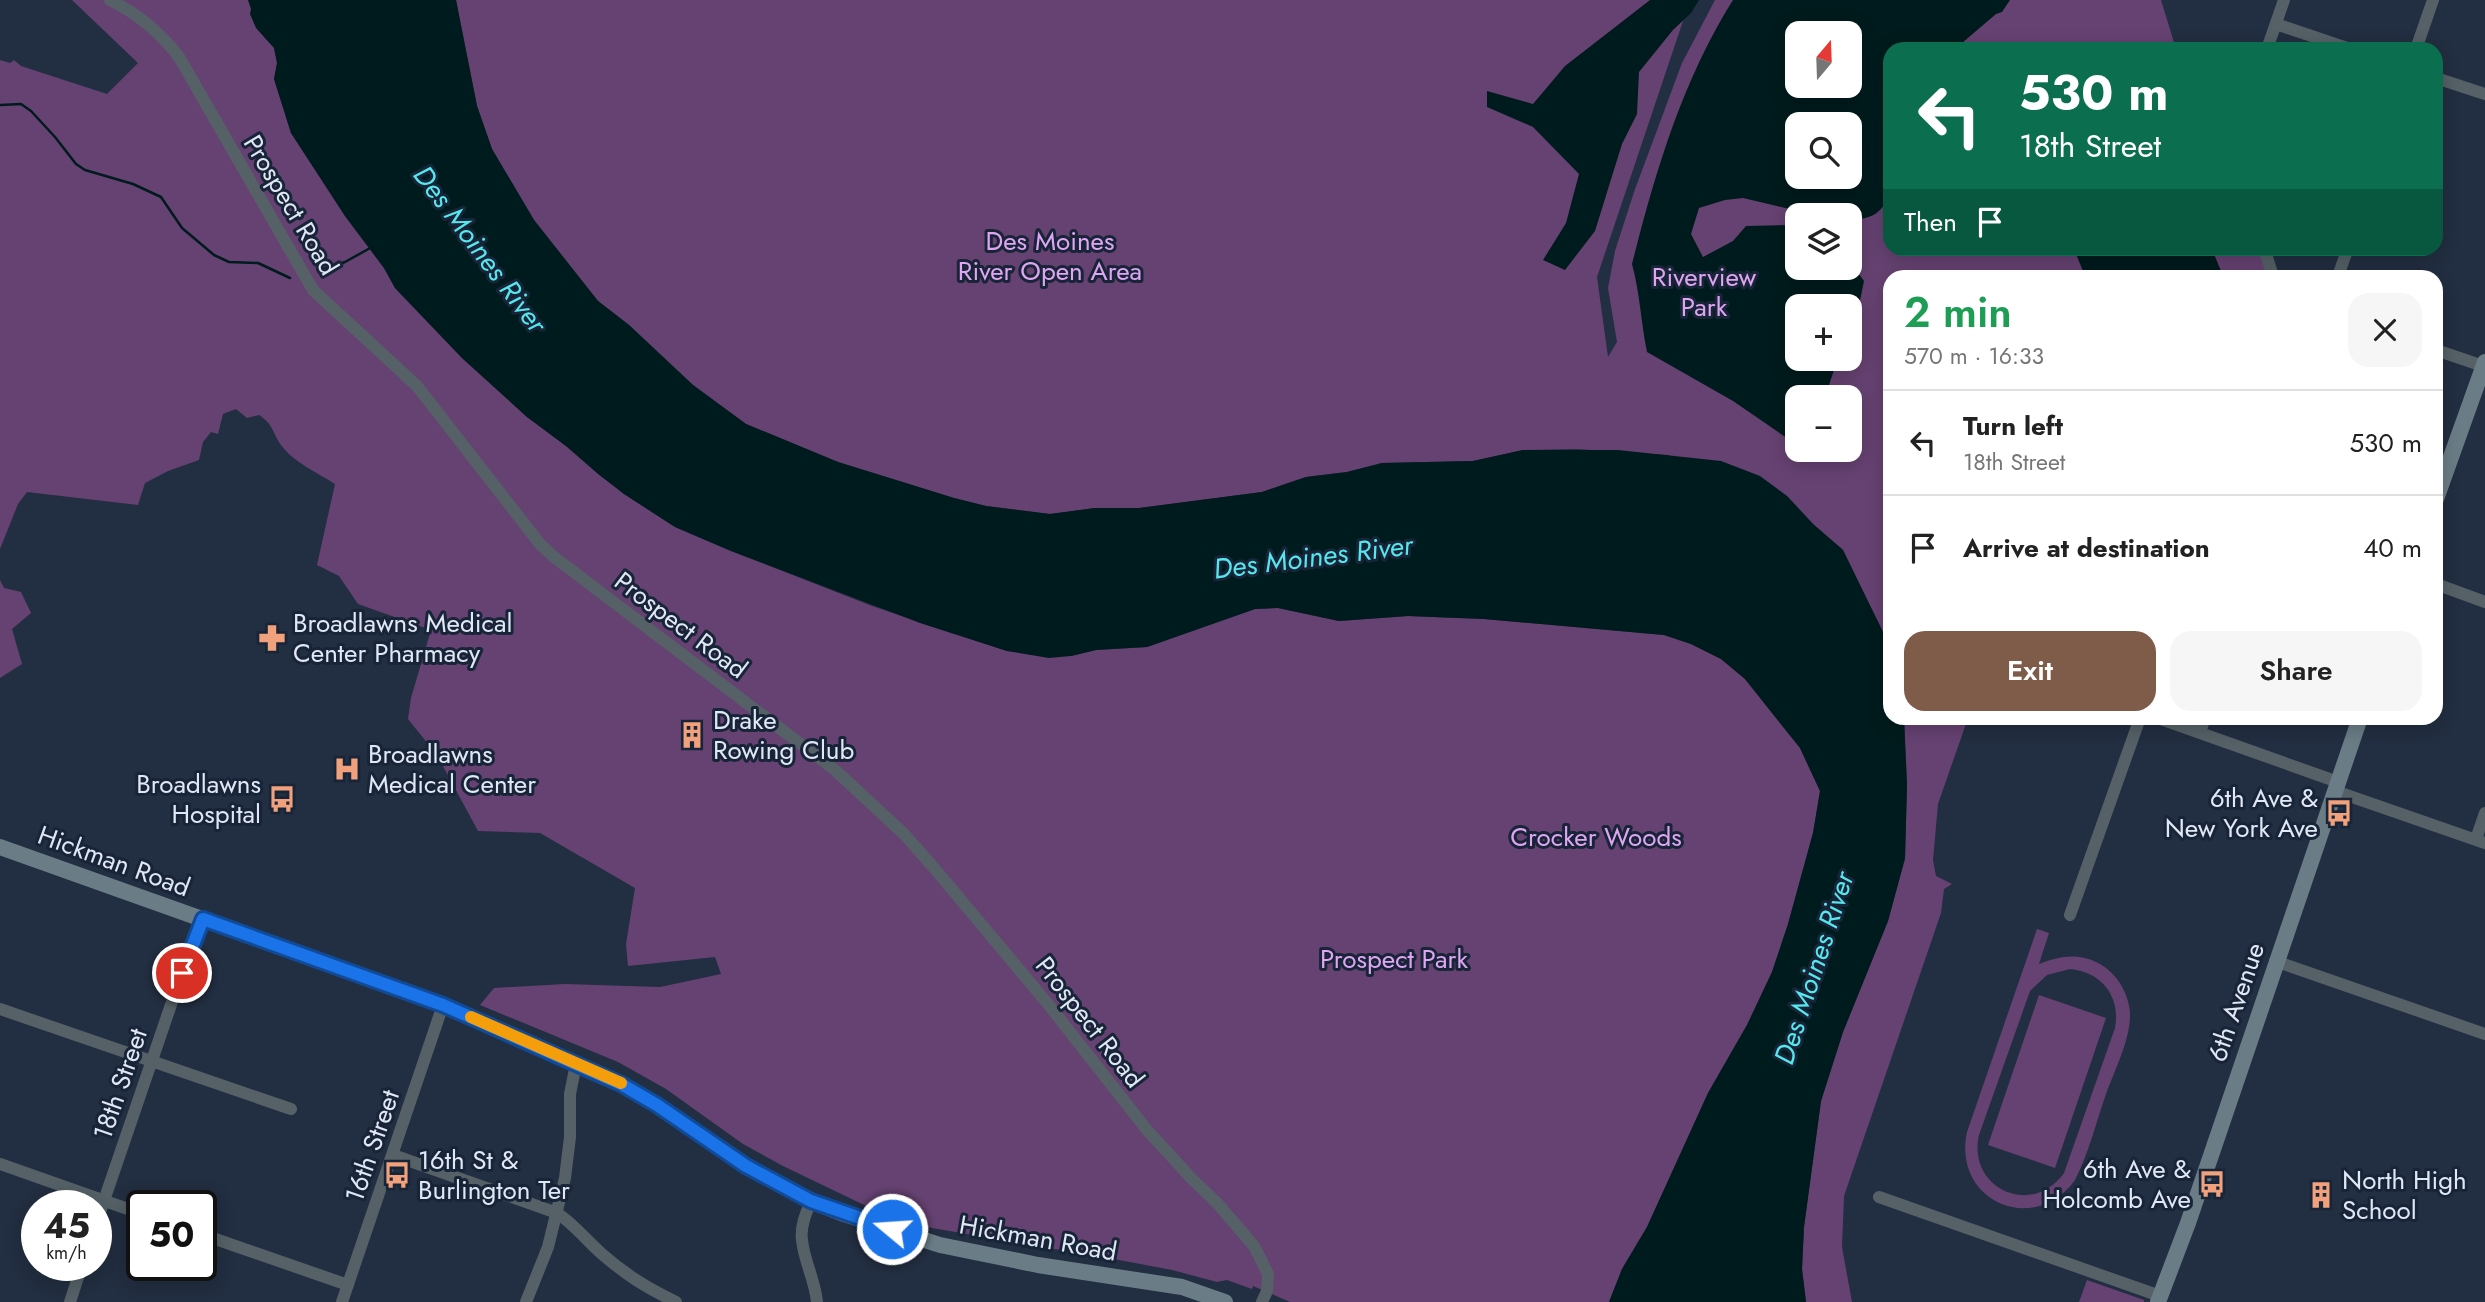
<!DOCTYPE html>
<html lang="en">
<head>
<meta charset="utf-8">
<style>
	body { margin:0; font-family:Jost,sans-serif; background:#f6f6f6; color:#222; height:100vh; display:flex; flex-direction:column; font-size:26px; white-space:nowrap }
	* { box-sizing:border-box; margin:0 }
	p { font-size:23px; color:#767676 }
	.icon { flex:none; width:38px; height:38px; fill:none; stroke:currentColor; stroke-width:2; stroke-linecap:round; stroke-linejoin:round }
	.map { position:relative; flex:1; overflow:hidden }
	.drawer { position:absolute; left:1883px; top:270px; width:560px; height:455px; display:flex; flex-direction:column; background:#fff; border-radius:21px; box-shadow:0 4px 18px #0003 }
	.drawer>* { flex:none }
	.hud { position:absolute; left:1883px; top:42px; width:560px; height:214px; border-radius:21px; box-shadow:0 4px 18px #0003; background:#0b6e4f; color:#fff; overflow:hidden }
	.needle { width:46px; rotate:19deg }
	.buttons { position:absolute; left:1785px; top:21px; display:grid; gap:14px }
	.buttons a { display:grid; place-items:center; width:77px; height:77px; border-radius:14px; background:#fff; box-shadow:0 4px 18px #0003; font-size:35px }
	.speed { position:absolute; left:21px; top:1190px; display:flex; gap:14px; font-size:35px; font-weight:700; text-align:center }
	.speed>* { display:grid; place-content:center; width:91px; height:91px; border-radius:50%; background:#fff; box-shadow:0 4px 18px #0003; line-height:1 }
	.speed small { font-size:18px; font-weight:400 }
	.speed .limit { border:4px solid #111; border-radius:10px; background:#fff; color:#111 }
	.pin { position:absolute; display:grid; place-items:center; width:60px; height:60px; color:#fff; margin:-30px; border:4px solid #fff; border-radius:50%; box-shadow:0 2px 7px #0007 }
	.me { position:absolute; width:77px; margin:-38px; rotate:288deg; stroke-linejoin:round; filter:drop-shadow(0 0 5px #0008) }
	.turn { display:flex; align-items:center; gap:24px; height:147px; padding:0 21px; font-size:32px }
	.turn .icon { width:91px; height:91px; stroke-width:2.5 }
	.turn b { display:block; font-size:49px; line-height:60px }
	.then { display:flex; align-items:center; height:66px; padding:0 21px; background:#0003; gap:14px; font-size:26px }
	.round { display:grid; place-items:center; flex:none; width:74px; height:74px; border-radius:21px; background:#f6f6f6 }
	.headline { display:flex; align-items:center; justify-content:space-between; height:119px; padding:0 21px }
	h1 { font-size:42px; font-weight:600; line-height:52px; color:#1e9e55 }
	.action { display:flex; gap:14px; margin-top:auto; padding:14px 21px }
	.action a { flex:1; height:80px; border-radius:21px; background:#7f5b4a; color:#fff; font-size:28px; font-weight:600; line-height:80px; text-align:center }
	.action a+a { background:#f6f6f6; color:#222 }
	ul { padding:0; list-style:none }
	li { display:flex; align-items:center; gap:21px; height:105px; padding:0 21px; border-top:2px solid #e0e0e0 }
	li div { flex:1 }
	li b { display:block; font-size:26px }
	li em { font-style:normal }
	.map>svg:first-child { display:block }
</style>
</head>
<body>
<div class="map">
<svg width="2485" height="1302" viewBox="0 0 2485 1302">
	<rect width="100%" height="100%" fill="#222e41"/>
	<path fill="#664272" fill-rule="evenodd" d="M72,0H248L264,37L274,47L277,63L274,79L291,133L345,216L384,268L395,288L462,358L527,417L566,446L624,494L675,527L731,551L872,606L1007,651L1071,656L1096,650L1147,647L1255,609L1278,608L1339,621L1408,616L1484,619L1664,635L1691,644L1721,659L1745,679L1800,748L1820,791L1813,833L1788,924L1772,972L1747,1025L1708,1093L1647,1227L1622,1269L1609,1302H1290L1253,1286L1252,1289L1227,1280L1217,1282L1172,1270L1119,1260L932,1228L862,1204L783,1166L743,1144L666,1089L618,1062L480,1005L494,988L565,984L660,987L721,974L715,957L628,966L626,944L635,888L540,833L478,831L437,755L408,719L411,698L431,630L358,604L339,576L317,565L335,484C318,473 293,462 281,445C272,432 274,425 259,415L247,418L236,409L223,414L218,434L211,432L203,442L199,460L168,471L145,483L138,505L27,492L18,504L0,549V60L10,63L14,60L21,66L107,94L138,63Z
		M456,0H1695L1685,15L1597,277L1608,357L1617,342L1608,288L1615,251L1634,192L1682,63L1715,0H2161L2176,49H1890V248L2264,249L2273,276H1890V651L1843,550L1813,524L1787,496L1668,455L1577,449L1523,450L1473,461L1382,463L1347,472L1306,477L1262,492L1139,508H1095L1050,514L986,506L954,498L838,462L746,424L693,385L629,325L598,301L534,220L492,149L477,106ZM1797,33H1850V86H1797ZM1797,124H1850V177H1797ZM1797,215H1850V268H1797ZM1797,306H1850V359H1797ZM1797,397H1850V450H1797Z
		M0,580L4,588L21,592L31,613L12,629L22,664L0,678Z
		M1904,718H1968L1938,804L1933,860L1936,876L1952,884L1944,889L1941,913L1844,1196L1842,1247L1852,1302H1806L1802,1269L1804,1227L1821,1101L1843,1032L1888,921L1905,859L1907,785Z
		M2037,929L2049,933L2039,964C2059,956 2079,952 2100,964C2117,974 2128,992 2130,1012C2131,1039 2115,1069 2106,1094C2096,1122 2089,1153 2075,1180C2034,1237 1952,1201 1967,1132ZM2070,969C2102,972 2121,997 2115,1028L2064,1173C2032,1218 1967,1189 1979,1135L2030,991L2047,975Z
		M2039,995L2106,1018L2055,1168L1988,1145Z
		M2087,1280L2144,1300V1302H2079Z"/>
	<path fill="#001b1d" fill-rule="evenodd" d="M248,0H456L477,106L492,149L534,220L598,301L629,325L693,385L746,424L838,462L954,498L986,506L1050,514L1095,508H1139L1262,492L1306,477L1347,472L1382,463L1473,461L1523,450H1618L1721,461L1760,476L1787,496L1813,524L1843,550L1888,642L1890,651V718H1904L1907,785L1905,858L1888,921L1843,1032L1821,1101L1804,1227L1802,1269L1806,1302H1609L1622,1269L1647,1227L1708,1093L1747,1025L1772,972L1788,924L1813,833L1820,791L1800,748L1745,679L1721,659L1691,644L1664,635L1484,619L1408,616L1339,621L1278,608L1255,609L1147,647L1096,650L1071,656L1049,658L1007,651L920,623L731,551L675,527L624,494L598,474L566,446L527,417L462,358L395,288L384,268L345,216L291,133L274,79L277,63L274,48L256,28L250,14L251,9Z
		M1650,0H1699L1691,13L1673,30L1639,72L1637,114L1622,144L1595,231L1565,270L1543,260L1566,223L1579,174L1533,127L1487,107V91L1533,104L1565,66Z
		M1733,0H2010L2002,12L1996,14L1955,49H1890V191C1884,213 1872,219 1850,220V215H1815L1743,198L1725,200L1699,208L1691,234L1703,257L1733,241L1746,226L1797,225V268H1850V236L1852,237L1856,270L1864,281L1857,315L1850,324V306H1797V359H1832L1834,370L1825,397H1797V445L1733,401L1647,352C1641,323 1640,293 1632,264C1655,173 1682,81 1733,0ZM1797,33H1850V86H1797ZM1797,124H1850V177H1797Z
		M2074,249H2212L2223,276H2085Z"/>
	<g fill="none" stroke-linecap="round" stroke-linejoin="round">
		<path stroke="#001b1d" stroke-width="2.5" d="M0,105L21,104L31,111L55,137L76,164L85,170L133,184L161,197L182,228L214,255L229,262L258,263L290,278
			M321,270L345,262L372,247"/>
		<path stroke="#556167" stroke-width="12" d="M110,0C138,14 159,31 179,57L313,290L417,386L540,544L554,557L835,770L904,834L935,869L1048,1004L1147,1130L1192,1179L1217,1203L1254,1246L1268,1274L1267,1291L1262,1302
			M2276,24L2350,49
			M2267,49L2284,0
			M2416,49L2433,0
			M2436,78L2485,94
			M2264,248L2273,276
			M2338,276L2348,248
			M2436,350L2483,366
			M2436,584L2485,602
			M2158,718L2338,782
			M2200,732L2205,718
			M2335,791L2485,843
			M2476,839L2485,813
			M2070,915L2140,718
			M2275,961L2485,1034
			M0,1009L291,1109
			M393,1155L557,1213C574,1224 586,1240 602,1254C626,1275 647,1288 676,1302
			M0,1164L142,1214
			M1879,1197L2160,1296
			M811,1201C806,1213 800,1227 802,1240C804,1261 815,1280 817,1302
			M96,1224L188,955L203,919
			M201,1234L348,1285
			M70,1302L82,1265
			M342,1302L443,1005
			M526,1302L548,1247L565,1178L570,1137V1094L576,1064"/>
		<path stroke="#6a7d86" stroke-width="16" d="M2436,499L2485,362
			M0,847L443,1005L621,1084L657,1105L746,1166L811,1201L844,1214L940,1245L1038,1265L1182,1287L1225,1302
			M2158,1302L2188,1223L2360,718"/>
	</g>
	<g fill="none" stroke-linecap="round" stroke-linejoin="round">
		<defs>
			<path id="route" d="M182,973L203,919L443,1005L621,1084L657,1105L746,1166L811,1201L892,1229"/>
		</defs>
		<use href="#route" stroke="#114b97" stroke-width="18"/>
		<use href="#route" stroke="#1a73e8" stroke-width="12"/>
		<path stroke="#f59e0b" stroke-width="12" d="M471,1017L621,1083"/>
	</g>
	<defs>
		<symbol id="pharmacy-bare" viewBox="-9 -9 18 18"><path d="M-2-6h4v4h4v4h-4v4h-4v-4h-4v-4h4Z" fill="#f1a17b" stroke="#182437" stroke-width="2.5" paint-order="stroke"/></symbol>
		<symbol id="building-bare" viewBox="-9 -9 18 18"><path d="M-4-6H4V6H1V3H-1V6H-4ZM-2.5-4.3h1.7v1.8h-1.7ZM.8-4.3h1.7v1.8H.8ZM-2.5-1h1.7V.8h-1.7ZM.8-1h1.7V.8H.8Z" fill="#f1a17b" stroke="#182437" stroke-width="2.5" paint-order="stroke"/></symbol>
		<symbol id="hospital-bare" viewBox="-9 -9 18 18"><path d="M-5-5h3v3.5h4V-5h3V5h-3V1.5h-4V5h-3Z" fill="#f1a17b" stroke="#182437" stroke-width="2.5" paint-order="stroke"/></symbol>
		<symbol id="bus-bare" viewBox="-9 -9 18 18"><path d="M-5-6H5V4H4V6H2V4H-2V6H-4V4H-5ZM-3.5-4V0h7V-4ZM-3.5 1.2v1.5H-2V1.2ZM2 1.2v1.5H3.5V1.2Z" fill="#f1a17b" stroke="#182437" stroke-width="2.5" paint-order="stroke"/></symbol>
	</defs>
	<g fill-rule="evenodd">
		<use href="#pharmacy-bare" x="253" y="619" width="38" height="38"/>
		<use href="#building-bare" x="673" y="716" width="38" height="38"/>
		<use href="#hospital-bare" x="328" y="750" width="38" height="38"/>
		<use href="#bus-bare" x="263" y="780" width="38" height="38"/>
		<use href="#bus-bare" x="2320" y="794" width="38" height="38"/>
		<use href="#bus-bare" x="378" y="1156" width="38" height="38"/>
		<use href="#bus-bare" x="2193" y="1165" width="38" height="38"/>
		<use href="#building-bare" x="2302" y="1176" width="38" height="38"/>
	</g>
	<g text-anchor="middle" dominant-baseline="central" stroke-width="6" stroke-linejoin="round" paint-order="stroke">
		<g font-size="26" fill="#e0e8f5" stroke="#182437">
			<text transform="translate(291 205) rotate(59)">Prospect Road</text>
			<text transform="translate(681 625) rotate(37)">Prospect Road</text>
			<text transform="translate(114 861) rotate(20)">Hickman Road</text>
			<text transform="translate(2236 1002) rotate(-71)">6th Avenue</text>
			<text transform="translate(1090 1022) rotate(52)">Prospect Road</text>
			<text transform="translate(120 1084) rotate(-71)">18th Street</text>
			<text transform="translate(372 1146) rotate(-71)">16th Street</text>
			<text transform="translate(1038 1238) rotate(10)">Hickman Road</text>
		</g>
		<g font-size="26" fill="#dfa5f2" stroke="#182437">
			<text x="1050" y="241">Des Moines<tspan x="1050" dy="30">River Open Area</tspan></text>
			<text x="1704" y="277">Riverview<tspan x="1704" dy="30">Park</tspan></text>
			<text x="1596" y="837">Crocker Woods</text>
			<text x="1394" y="959">Prospect Park</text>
		</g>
		<g font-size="26" fill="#e0e8f5" stroke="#182437" text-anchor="start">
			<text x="293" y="623">Broadlawns Medical<tspan x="293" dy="30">Center Pharmacy</tspan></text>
			<text x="713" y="720">Drake<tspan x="713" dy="30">Rowing Club</tspan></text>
			<text x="368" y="754">Broadlawns<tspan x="368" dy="30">Medical Center</tspan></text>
			<text x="261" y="784" text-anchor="end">Broadlawns<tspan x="261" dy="30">Hospital</tspan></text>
			<text x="2318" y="798" text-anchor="end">6th Ave &amp;<tspan x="2318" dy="30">New York Ave</tspan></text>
			<text x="418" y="1160">16th St &amp;<tspan x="418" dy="30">Burlington Ter</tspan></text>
			<text x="2191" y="1169" text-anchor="end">6th Ave &amp;<tspan x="2191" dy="30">Holcomb Ave</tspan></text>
			<text x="2342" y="1180">North High<tspan x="2342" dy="30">School</tspan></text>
		</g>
		<g font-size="28" font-style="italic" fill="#56e7ee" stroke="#182437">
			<text transform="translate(480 249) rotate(53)">Des Moines River</text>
			<text transform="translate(1313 557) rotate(-7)">Des Moines River</text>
			<text transform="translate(1814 968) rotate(-72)">Des Moines River</text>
		</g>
	</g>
</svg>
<div class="buttons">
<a><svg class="needle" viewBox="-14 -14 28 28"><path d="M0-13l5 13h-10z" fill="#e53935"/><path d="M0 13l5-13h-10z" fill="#767676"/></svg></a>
<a><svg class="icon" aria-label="search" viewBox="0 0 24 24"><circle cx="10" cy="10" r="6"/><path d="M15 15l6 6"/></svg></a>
<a><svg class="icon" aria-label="layers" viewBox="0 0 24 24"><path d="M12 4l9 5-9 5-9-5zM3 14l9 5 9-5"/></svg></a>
<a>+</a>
<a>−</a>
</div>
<div class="speed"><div>45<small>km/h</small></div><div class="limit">50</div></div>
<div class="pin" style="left:182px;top:973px;background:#d93025"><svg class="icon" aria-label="arrive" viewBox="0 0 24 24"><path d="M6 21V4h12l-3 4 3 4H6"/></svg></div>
<svg class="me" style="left:892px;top:1229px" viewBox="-20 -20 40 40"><circle r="17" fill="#1a73e8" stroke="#fff" stroke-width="3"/><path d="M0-11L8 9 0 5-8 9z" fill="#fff"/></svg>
<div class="hud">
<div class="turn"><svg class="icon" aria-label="left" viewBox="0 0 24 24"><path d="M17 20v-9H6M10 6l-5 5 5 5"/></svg><div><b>530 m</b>18th Street</div></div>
<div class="then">Then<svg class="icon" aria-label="arrive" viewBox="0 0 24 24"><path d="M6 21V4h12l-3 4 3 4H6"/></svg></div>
</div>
<section class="drawer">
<div class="headline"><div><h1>2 min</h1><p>570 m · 16:33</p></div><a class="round"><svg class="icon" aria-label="close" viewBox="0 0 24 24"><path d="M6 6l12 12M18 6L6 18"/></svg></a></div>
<ul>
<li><svg class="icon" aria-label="left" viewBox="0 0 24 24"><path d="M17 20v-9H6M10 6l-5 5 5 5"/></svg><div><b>Turn left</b><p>18th Street</p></div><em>530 m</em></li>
<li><svg class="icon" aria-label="arrive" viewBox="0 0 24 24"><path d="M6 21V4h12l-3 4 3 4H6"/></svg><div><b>Arrive at destination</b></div><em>40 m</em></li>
</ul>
<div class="action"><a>Exit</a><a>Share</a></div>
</section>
</div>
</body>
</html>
